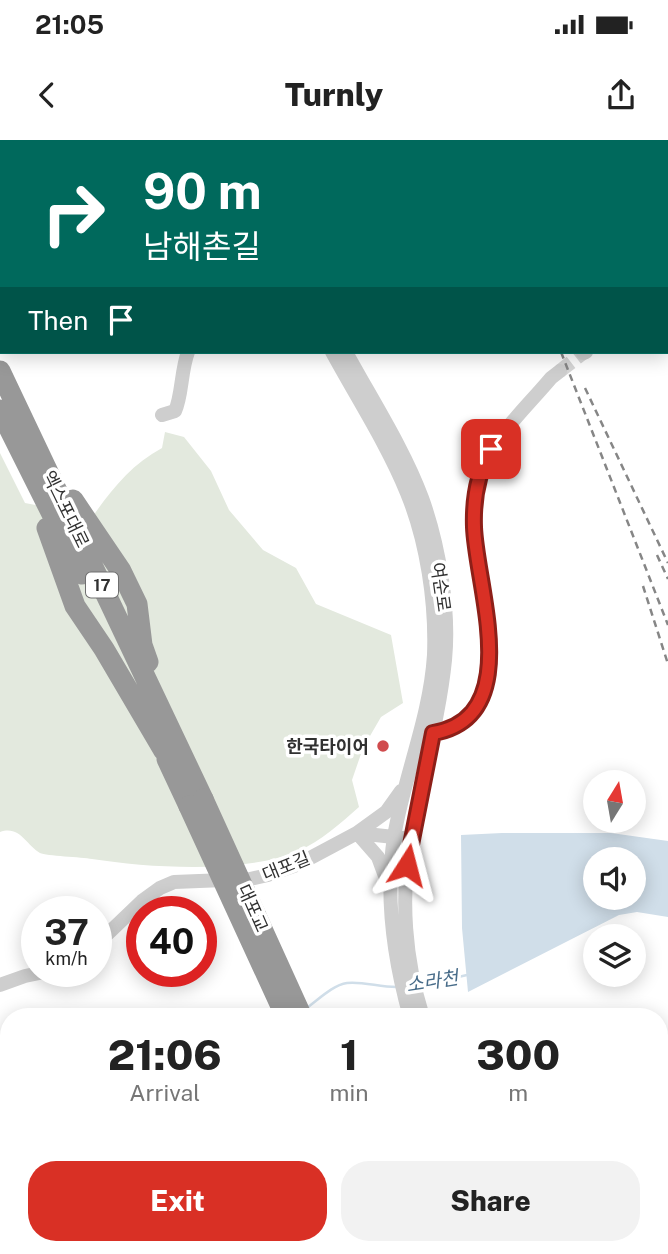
<!DOCTYPE html>
<html lang="en">
<head>
<meta charset="utf-8">
<style>
	body { margin:0; font-family:"Public Sans","Noto Sans KR",sans-serif; background:#f2f2f2; color:#222; height:100vh; display:flex; flex-direction:column; font-size:26px; white-space:nowrap }
	* { box-sizing:border-box; margin:0 }
	p { font-size:23px; color:#767676 }
	.icon { flex:none; width:38px; height:38px; fill:none; stroke:currentColor; stroke-width:2; stroke-linecap:round; stroke-linejoin:round }
	.map { position:relative; flex:1; overflow:hidden }
	.panel { position:absolute; left:0px; top:868px; width:668px; height:247px; display:flex; flex-direction:column; background:#fff; border-radius:28px 28px 0 0; box-shadow:0 4px 18px #0003 }
	.panel>* { flex:none }
	.top-card { position:absolute; left:0px; top:0px; width:668px; height:214px; box-shadow:0 4px 18px #0003; background:#00695c; color:#fff; overflow:hidden }
	.needle { width:46px; rotate:11deg }
	.controls { position:absolute; left:583px; top:630px; display:grid; gap:14px }
	.controls a { display:grid; place-items:center; width:63px; height:63px; border-radius:50%; background:#fff; box-shadow:0 4px 18px #0003; font-size:35px }
	.speed { position:absolute; left:21px; top:756px; display:flex; gap:14px; font-size:35px; font-weight:700; text-align:center }
	.speed>* { display:grid; place-content:center; width:91px; height:91px; border-radius:50%; background:#fff; box-shadow:0 4px 18px #0003; line-height:1 }
	.speed small { font-size:18px; font-weight:400 }
	.speed .limit { border:10px solid #d22; background:#fff; color:#111 }
	.pin { position:absolute; display:grid; place-items:center; width:60px; height:60px; color:#fff; margin:-30px; border-radius:14px; box-shadow:0 4px 10px #0006 }
	.me { position:absolute; width:77px; margin:-38px; rotate:9deg; stroke-linejoin:round; filter:drop-shadow(0 0 5px #0008) }
	.turn { display:flex; align-items:center; gap:24px; height:147px; padding:0 28px; font-size:32px }
	.turn .icon { width:91px; height:91px; stroke-width:2.5 }
	.turn b { display:block; font-size:49px; line-height:60px }
	.then { display:flex; align-items:center; height:66px; padding:0 28px; background:#0003; gap:14px; font-size:26px }
	.eta { display:flex; justify-content:space-evenly; align-items:center; height:119px; text-align:center }
	.eta b { font-size:42px; font-weight:800; line-height:49px }
	.action { display:flex; gap:14px; margin-top:auto; padding:14px 28px }
	.action a { flex:1; height:80px; border-radius:28px; background:#d93025; color:#fff; font-size:28px; font-weight:800; line-height:80px; text-align:center }
	.action a+a { background:#f2f2f2; color:#222 }
	.status { display:flex; justify-content:space-between; align-items:center; height:49px; padding:0 35px; background:#fff; direction:ltr }
	.status svg { height:19px; fill:currentColor }
	header { display:flex; justify-content:space-between; align-items:center; height:91px; padding:0 28px; background:#fff; font-size:32px; font-weight:800 }
	.map>svg:first-child { display:block }
</style>
</head>
<body>
<div class="status"><b>21:05</b><svg viewBox="0 0 49 12"><path d="M0 12V9h3v3zM5 12V6h3v6zM10 12V3h3v9zM15 12V0h3v12zM26 1h20v11H26zM47 4h2v5h-2z"/></svg></div>
<header><svg class="icon" aria-label="back" viewBox="0 0 24 24"><path d="M15 5l-7 7 7 7"/></svg>Turnly<svg class="icon" aria-label="share" viewBox="0 0 24 24"><path d="M12 15V3M7 8l5-5 5 5M5 13v7h14v-7"/></svg></header>
<div class="map">
<svg width="668" height="1114" viewBox="0 0 668 1114">
	<rect width="100%" height="100%" fill="#fff"/>
	<path fill="#e3e9de" d="M165,292L184,297L211,331L229,370L263,410L296,428L316,464L391,495L403,563L381,577L363,608L352,640L359,667C341,683 321,701 298,711C244,734 151,728 92,719C82,717 46,716 40,713C26,705 20,685 0,692V313L25,363L93,376C112,349 132,324 162,308Z"/>
	<path fill="#d0dee9" fill-rule="evenodd" d="M502,693H611L668,701V777L637,772L619,775L468,852L462,788L461,695ZM595,719H634V758H595Z"/>
	<g fill="none" stroke-linecap="round" stroke-linejoin="round">
		<path stroke="#d0dee9" stroke-width="2.5" d="M419,846L467,835
			M308,867C319,859 333,845 347,843C363,841 382,848 399,847
			M149,1114L153,1106"/>
		<path stroke="#d6d6d6" stroke-width="14" stroke-dasharray="14 7" stroke-linecap="butt" d="M560,231L583,213"/>
		<path stroke="#cecece" stroke-width="14" d="M231,0L232,2
			M244,0L245,2
			M124,2V0
			M667,171L668,170
			M332,212C357,258 387,304 407,353C427,402 436,463 434,515C430,578 404,636 394,697C385,756 394,820 410,877
			M346,212C371,258 404,309 422,358C439,405 450,470 445,520C439,580 421,639 411,698C400,757 405,820 423,877
			M583,213L586,212
			M162,275L175,271C182,257 181,230 188,212
			M433,593C521,578 481,458 475,399C473,380 473,360 477,341C486,304 527,267 551,238L560,231
			M388,744L378,717L357,693L386,672L401,651
			M96,805L142,761L160,748L174,742L250,739L268,735L297,725L357,693L403,698
			M0,845L25,836L49,831
			M490,1106L494,1114
			M438,1114L458,1106"/>
		<path stroke="#989898" stroke-width="21" d="M0,231L203,659
			M0,270L82,434
			M73,360L121,431L137,464L142,505L148,522
			M47,388L75,466L104,509L164,611
			M167,619L189,666
			M391,1106L395,1114"/>
		<path stroke="#868686" stroke-width="2.5" stroke-dasharray="7 5" stroke-linecap="butt" d="M479,0L480,2
			M561,212L668,485
			M585,248L668,423
			M657,415L668,439
			M643,446L668,524"/>
		<path stroke="#989898" stroke-width="21" d="M203,659L302,877
			M189,666L286,877"/>
	</g>
	<g fill="none" stroke-linecap="round" stroke-linejoin="round">
		<defs>
			<path id="route" d="M407,725L433,593C526,577 476,447 474,387C473,359 477,334 491,309"/>
		</defs>
		<use href="#route" stroke="#8d1f18" stroke-width="18"/>
		<use href="#route" stroke="#d93025" stroke-width="12"/>
	</g>
	<circle fill="#d04b4d" stroke="#fff" stroke-width="2.5" cx="383" cy="606" r="7"/>
	<g text-anchor="middle" dominant-baseline="central" stroke-width="7" stroke-linejoin="round" paint-order="stroke">
		<rect fill="#fff" stroke="#6f6f6f" stroke-width="2" x="86" y="432.5" width="32" height="25" rx="5"/>
		<g font-size="16" font-weight="bold" fill="#313131">
			<text x="102" y="445">17</text>
		</g>
		<g font-size="18" fill="#313131" stroke="#fff">
			<text transform="translate(66 369) rotate(64)">엑스포대로</text>
			<text transform="translate(441 447) rotate(82)">여순로</text>
			<text transform="translate(286 726) rotate(-22)">대포길</text>
			<text transform="translate(253 768) rotate(66)">대포교</text>
		</g>
		<g font-size="18" font-weight="bold" fill="#313131" stroke="#fff" text-anchor="end">
			<text x="369" y="606">한국타이어</text>
		</g>
		<g font-size="19" font-style="italic" fill="#486c89" stroke="#fff">
			<text transform="translate(432 841) rotate(-9)">소라천</text>
		</g>
	</g>
</svg>
<div class="controls">
<a><svg class="needle" viewBox="-14 -14 28 28"><path d="M0-13l5 13h-10z" fill="#e53935"/><path d="M0 13l5-13h-10z" fill="#767676"/></svg></a>
<a><svg class="icon" aria-label="sound" viewBox="0 0 24 24"><path d="M4 9h4l5-4v14l-5-4H4zM17 9q2 3 0 6"/></svg></a>
<a><svg class="icon" aria-label="layers" viewBox="0 0 24 24"><path d="M12 4l9 5-9 5-9-5zM3 14l9 5 9-5"/></svg></a>
</div>
<div class="speed"><div>37<small>km/h</small></div><div class="limit">40</div></div>
<div class="pin" style="left:491px;top:309px;background:#d93025"><svg class="icon" aria-label="arrive" viewBox="0 0 24 24"><path d="M6 21V4h12l-3 4 3 4H6"/></svg></div>
<svg class="me" style="left:407px;top:725px" viewBox="-20 -20 40 40"><path d="M0-17L14 15 0 8-14 15z" fill="#d93025" stroke="#fff" stroke-width="4"/></svg>
<div class="top-card">
<div class="turn"><svg class="icon" aria-label="right" viewBox="0 0 24 24"><path d="M7 20v-9h11M14 6l5 5-5 5"/></svg><div><b>90 m</b>남해촌길</div></div>
<div class="then">Then<svg class="icon" aria-label="arrive" viewBox="0 0 24 24"><path d="M6 21V4h12l-3 4 3 4H6"/></svg></div>
</div>
<section class="panel">
<div class="eta">
<div><b>21:06</b><p>Arrival</p></div>
<div><b>1</b><p>min</p></div>
<div><b>300</b><p>m</p></div>
</div>
<div class="action"><a>Exit</a><a>Share</a></div>
</section>
</div>
</body>
</html>
